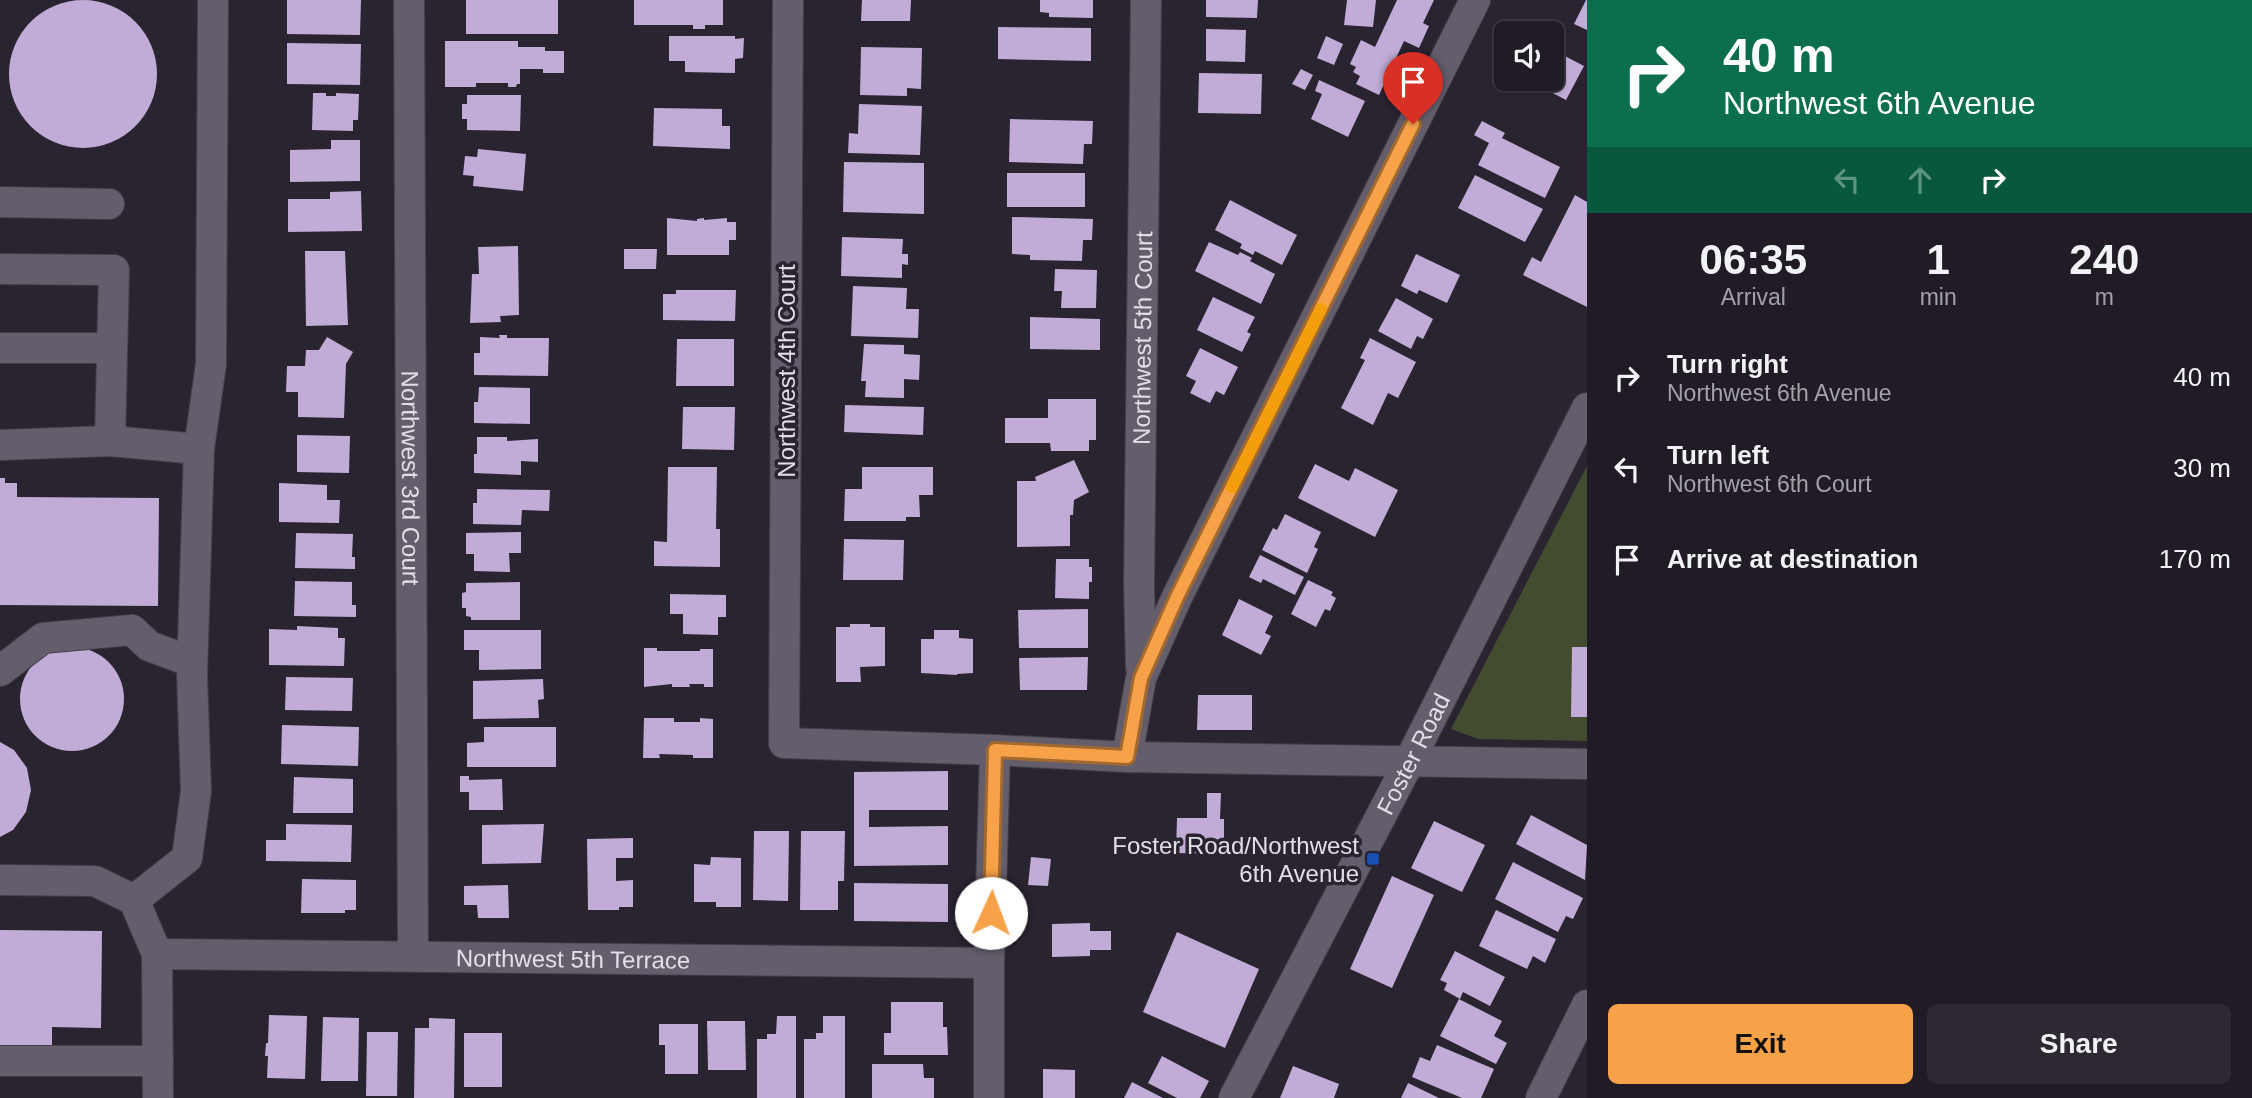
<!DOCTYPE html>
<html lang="en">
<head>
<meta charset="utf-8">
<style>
	body { margin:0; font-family:Arial,sans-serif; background:#2d2832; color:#f1f3f6; height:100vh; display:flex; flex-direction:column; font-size:26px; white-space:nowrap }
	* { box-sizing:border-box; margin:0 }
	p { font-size:23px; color:#a2a1a7 }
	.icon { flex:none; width:38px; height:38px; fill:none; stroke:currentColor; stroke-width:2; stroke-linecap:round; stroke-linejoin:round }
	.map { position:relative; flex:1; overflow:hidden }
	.side { display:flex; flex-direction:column; background:#201b25; width:665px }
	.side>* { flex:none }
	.guide { background:#0b6e4f; color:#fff; overflow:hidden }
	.fabs { position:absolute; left:1494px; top:21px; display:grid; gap:14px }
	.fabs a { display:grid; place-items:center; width:70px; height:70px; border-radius:10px; background:#201b25; box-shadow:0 2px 5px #0004,0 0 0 2px #3d3942; font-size:35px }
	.pin { position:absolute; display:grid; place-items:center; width:60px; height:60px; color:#fff; margin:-72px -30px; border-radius:50% 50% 50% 0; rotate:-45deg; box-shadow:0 0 7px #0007 }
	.pin .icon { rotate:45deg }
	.me { position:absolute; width:77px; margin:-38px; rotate:2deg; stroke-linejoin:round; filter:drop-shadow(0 0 5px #0008) }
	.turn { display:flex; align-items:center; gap:24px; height:147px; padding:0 21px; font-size:32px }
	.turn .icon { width:91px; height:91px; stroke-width:2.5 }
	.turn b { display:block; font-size:49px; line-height:60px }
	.lanes { display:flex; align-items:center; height:66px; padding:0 21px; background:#0003; justify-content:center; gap:35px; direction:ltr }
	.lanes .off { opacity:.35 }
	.eta { display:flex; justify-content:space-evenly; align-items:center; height:119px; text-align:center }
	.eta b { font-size:42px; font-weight:700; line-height:49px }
	.cta { display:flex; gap:14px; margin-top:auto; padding:14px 21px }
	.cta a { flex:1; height:80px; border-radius:10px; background:#f7a248; color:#111; font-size:28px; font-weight:700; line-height:80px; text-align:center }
	.cta a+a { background:#2d2832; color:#f1f3f6 }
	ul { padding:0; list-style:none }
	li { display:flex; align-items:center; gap:21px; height:91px; padding:0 21px }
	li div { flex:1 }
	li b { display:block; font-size:26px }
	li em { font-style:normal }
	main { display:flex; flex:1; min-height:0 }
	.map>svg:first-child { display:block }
</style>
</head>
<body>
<main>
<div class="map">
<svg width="1587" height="1098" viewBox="0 0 1587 1098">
	<rect width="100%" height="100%" fill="#2a2431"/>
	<path fill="#444c30" d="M1587,466V741L1478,739L1451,729Z"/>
	<path fill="#c0acd7" d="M287,0H361L360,35L287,34Z
		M466,0H558V34H466Z
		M634,0H723V25H705V29H693V25H634Z
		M862,0H911L910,21H861Z
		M1040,0H1093V18L1049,17V13L1040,12Z
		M1206,0H1258L1257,18L1206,17Z
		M1347,0H1376L1373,27L1344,25Z
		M1397,0H1434L1423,23L1429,26L1419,48L1404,41L1379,95L1356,84L1360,76L1353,72L1356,67L1350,64L1361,40L1375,47Z
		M1586,0H1587V30L1574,24Z
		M9 74a74 74 0 1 1 148 0a74 74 0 1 1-148 0Z
		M998,27L1091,28V61L998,59Z
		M1206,29L1246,30L1245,62L1206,61Z
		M669,36H735V39L744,38L743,58L735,59V73L685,72V61H669Z
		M1326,36L1343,44L1334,65L1317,58Z
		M445,41H518V47H545V51H564V73H543V69H520V84H517L516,87H508V83H476V87H445Z
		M287,43L361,44L360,85L287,84Z
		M861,47L922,48L921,89L907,88V96L860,95Z
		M1563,55L1584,66L1566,100L1526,79H1552V56L1560,60Z
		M1301,69L1313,75L1305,90L1292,84Z
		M1199,73L1262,74L1261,114L1198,113Z
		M1319,80L1365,101L1348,137L1311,119L1322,94L1315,91Z
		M313,93H326V96H336V93L359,94L358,120H353V131L312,130Z
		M467,95H521L520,131L467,130V119H462V104H467Z
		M859,104L922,106L920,155L848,153L849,133L858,134Z
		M654,108L722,109V126H730V149L653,146Z
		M1010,119L1093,121L1092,144H1084L1083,164L1009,162Z
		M1482,121L1505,133L1502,138L1560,167L1545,198L1478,165L1489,143L1474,135Z
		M331,140H360V181L290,182V150L331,149Z
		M478,149L526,154L523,191L473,186L474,176L463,175L465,156L477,157Z
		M844,162L924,163V214L843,212Z
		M1007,173H1085V207H1007Z
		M1475,175L1543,209L1525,242L1458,208Z
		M361,191L362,231L288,232V199H330V192Z
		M1575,195L1587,202V307L1523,275L1532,257L1541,262Z
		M1230,200L1297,235L1282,265L1255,251L1253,255L1240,248L1242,244L1215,230Z
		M1012,217L1093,219L1092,240H1083L1082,261L1030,260V255L1012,254Z
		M667,218L697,221V219L704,218V220L727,218V222H736V240H729V255H667Z
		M842,237L903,239L902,254H908V265L902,264V278L841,276Z
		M1209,242L1238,255L1240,252L1252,258L1250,261L1275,274L1261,304L1195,271Z
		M518,246L519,315L500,316L501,322L470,323L472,274H479L478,247Z
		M624,249H657L656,269H624Z
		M305,251H345L348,325L306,326Z
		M1416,254L1460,275L1447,303L1419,290L1417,294L1401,286Z
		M1055,269L1097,270L1096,308H1061L1062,291H1054Z
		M853,286L907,288L906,309H919L918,338L851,336Z
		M676,290H736L735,321L663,320V294H676Z
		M1213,297L1255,317L1247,332L1251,334L1242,352L1197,330Z
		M1396,298L1433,319L1423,339L1417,336L1411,349L1378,331Z
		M1030,317L1100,319V350L1030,349Z
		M499,335H507V338H549L548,376L474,375V353H480V337L500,338Z
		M327,337L353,352L346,364L344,418L298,417V392H286L287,366H305L306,350H319Z
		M1370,338L1416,362L1398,398L1388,393L1373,425L1341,408L1365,360L1360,358Z
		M677,339H734V386H676Z
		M864,344L904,345V354L920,355L919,380L904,379V398L865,397L866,381H861Z
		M1200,348L1238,367L1224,395L1216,391L1210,403L1190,393L1196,381L1186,376Z
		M479,387L530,388V424L474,423V402H478Z
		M1048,399H1096V440H1089V451H1051L1050,443H1005V418H1048Z
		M845,405L924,407L923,435L844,432Z
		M683,407H735L734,450L682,449Z
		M297,435L350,436L349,473L297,472Z
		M477,437H507V441L538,439V462L521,461V475L474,473V454H477Z
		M1074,460L1089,492L1074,500L1073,515H1070V546L1017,547V481H1036L1035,477Z
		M1315,464L1349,481L1355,468L1398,490L1375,537L1298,498Z
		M668,467H717L716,529H720V567L654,566V541L667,542Z
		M862,467H933V495H919L920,517H906V521H844L845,489H862Z
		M0,478H5V483H17V497L159,498L158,606L0,605Z
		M279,483L327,485V500H340L339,523L279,522Z
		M477,489L550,490L549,511L522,510L521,525L473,524V503H477Z
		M1285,514L1321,532L1314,547L1318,549L1307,573L1262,550L1273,528L1277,530Z
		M521,532V553H509L510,572L474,571V554H466V533Z
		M296,533L353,534L352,557H355V569L295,568Z
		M844,539L904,540L903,580H843Z
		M1260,555L1304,577L1295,595L1263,579L1261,583L1249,577Z
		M1056,559H1089V567H1092V582H1089V599L1055,598Z
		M1308,580L1333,592L1331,595L1336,598L1330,611L1325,609L1316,627L1291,614Z
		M295,581L352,582V605H356V617L294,616Z
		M520,582V620H471V617L466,616V608H462V593L466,592V583Z
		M670,594L726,595V617H718V635L683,634V614H670Z
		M1239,599L1273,616L1265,633L1271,636L1261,655L1222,635Z
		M1088,609V648H1019L1018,610Z
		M850,624H870V627H885V666L860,667L861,682H836V627H850Z
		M297,626L338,628V638H345L344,666L269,665V629L297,630Z
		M464,630H541V669L479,670V650H464Z
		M934,630H959V638L973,639V673L957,674V675L921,673V639H934Z
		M20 699a52 52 0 1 1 104 0a52 52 0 1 1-104 0Z
		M1572,647H1587V717H1571Z
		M644,648H657V651H700V649H713V687H704V684H689L690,687H672V684L644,687Z
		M1088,657L1087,690H1020L1019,658Z
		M286,677L353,678L352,711L285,710Z
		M543,679L544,699L538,700L539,718L473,719V681Z
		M1198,695H1252V730H1197Z
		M644,718H674V722H700V718L713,719V758H693V755L659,754L660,758H643Z
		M282,725L359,727L358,766L281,764Z
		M484,727H556V767H467V743L484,742Z
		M0,742L14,750L27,768L31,790L26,812L13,830L0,837Z
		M948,771V810H869V827L948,826V865L854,866V772Z
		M460,776H469V780L502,779L503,810H469V792H460Z
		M294,777L353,779V813H293Z
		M1207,793H1221L1220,819H1224V844H1219V854L1176,853L1177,818H1207Z
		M1531,815L1587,845L1585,880L1516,844Z
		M1434,821L1485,845L1462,892L1411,868Z
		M286,824L352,825L351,862L266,861V840H286Z
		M544,824L541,863L482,864V825Z
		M754,831H789L788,901L753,900Z
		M801,831H845L844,881H838V910H800Z
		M633,838V858H616V881L633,880V907H619V910H588L587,839Z
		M711,857L741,858V907H716V902H694V864L710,865Z
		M1031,857L1051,859L1048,886L1028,885Z
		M1513,862L1583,898L1573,919L1566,916L1558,932L1495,899Z
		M1392,876L1434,895L1392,988L1350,969Z
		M302,879L356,880V910H345V913H301Z
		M854,883L948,884V922L854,921Z
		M508,885L509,918H478L477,905H464V886Z
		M1496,910L1556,939L1545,963L1533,956L1527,969L1479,946Z
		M1090,923V931H1111V950H1090V956L1052,957V924Z
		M0,930L102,931L101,1028L52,1027V1051H0Z
		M1177,932L1259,969L1225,1048L1143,1012Z
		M1455,951L1505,977L1490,1006L1463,992L1460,999L1444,990L1447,983L1440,980Z
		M1459,999L1502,1021L1494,1036L1507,1043L1496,1064L1440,1036Z
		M891,1002H943V1027H947L948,1055H884V1033H891Z
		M269,1015L307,1016L305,1079L267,1078L268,1056H265L266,1043H268Z
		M777,1016H796V1098H757V1039H767V1034H776Z
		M823,1016H845V1098H804V1039H816V1033H823Z
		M323,1017L359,1018L358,1081H321Z
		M429,1018L455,1019L454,1098H414L415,1028H429Z
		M707,1021H745L746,1070H708Z
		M659,1024H698V1074H665V1045H659Z
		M367,1032H398L397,1096H366Z
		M464,1033H502V1087H464Z
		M1437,1045L1494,1069L1481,1098H1462L1412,1077L1420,1057L1430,1061Z
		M1162,1056L1209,1081L1200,1098H1177L1148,1083Z
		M872,1064H923L924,1078H934V1098H872Z
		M1293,1066L1339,1084L1334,1098H1280Z
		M1043,1069L1075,1070V1098H1043Z
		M1132,1082L1163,1098H1124Z
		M1408,1083L1439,1098H1401Z"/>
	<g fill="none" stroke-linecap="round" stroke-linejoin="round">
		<defs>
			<g id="minor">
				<path id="s1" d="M409,0L413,955"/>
				<path d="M788,0L784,743L995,750L1127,757L1587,764"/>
				<path d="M0,202L109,204"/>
				<path d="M0,269L114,270L110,441"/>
				<path d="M0,348H112"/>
				<path d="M0,445L110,441L199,449"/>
				<path id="s2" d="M1141,667L1139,584L1146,0"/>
				<path d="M0,671L43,638L132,630L149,646L192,662"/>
				<path d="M1127,757L1141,678L1177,597L1475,0"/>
				<path d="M0,880L95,881L134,900"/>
				<path d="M134,900L187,858L196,791L192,675L199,449L211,364L213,0"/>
				<path d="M134,900L157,954L158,1098"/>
				<path id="s3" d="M157,954L989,963"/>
				<path d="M0,1061H158"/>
				<path d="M989,1098V963L995,750"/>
				<path id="s4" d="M1234,1098L1409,762L1587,408"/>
				<path d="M1541,1098L1587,1005"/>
			</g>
		</defs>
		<use href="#minor" stroke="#453f49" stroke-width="32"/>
		<use href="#minor" stroke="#645e6c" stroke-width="30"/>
	</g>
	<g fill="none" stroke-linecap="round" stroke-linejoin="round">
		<defs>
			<path id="route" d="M991,913L995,750L1127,757L1141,678L1177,597L1413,124"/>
		</defs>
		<use href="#route" stroke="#a1692f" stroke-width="18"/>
		<use href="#route" stroke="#f7a248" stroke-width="12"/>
		<path stroke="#f59e0b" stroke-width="12" d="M1232,487L1321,309"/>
	</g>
	<rect fill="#1a4fb4" stroke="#2a2431" stroke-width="2.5" x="1366" y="852" width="14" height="14" rx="3.5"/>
	<g text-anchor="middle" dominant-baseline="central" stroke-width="7" stroke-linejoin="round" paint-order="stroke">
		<g font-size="24" fill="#e2dee6" stroke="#2a2431">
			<text stroke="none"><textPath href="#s2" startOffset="329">Northwest 5th Court</textPath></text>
			<text transform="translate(786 371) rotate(-90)">Northwest 4th Court</text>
			<text stroke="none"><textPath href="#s1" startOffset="478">Northwest 3rd Court</textPath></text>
			<text stroke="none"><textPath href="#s4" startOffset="388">Foster Road</textPath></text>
			<text stroke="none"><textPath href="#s3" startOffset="416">Northwest 5th Terrace</textPath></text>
		</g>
		<g font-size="24" fill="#e2dee6" stroke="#2a2431" text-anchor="end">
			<text x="1359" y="845">Foster Road/Northwest<tspan x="1359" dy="28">6th Avenue</tspan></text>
		</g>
	</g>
</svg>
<div class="fabs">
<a><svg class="icon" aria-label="sound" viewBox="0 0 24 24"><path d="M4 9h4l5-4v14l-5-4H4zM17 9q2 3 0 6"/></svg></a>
</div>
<div class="pin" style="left:1413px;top:124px;background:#d93025"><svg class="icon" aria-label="arrive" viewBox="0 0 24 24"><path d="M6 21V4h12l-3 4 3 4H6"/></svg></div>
<svg class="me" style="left:991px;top:913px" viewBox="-20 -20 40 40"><circle r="19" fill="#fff"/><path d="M0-13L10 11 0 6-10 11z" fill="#f7a248"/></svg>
</div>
<section class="side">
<div class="guide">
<div class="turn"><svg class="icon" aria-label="right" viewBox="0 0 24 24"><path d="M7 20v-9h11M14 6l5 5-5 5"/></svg><div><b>40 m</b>Northwest 6th Avenue</div></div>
<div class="lanes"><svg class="icon off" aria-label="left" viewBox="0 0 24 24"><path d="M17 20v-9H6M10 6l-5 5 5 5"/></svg><svg class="icon off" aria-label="ahead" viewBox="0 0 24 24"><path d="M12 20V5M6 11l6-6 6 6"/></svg><svg class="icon" aria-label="right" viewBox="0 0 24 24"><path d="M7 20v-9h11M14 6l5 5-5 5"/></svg></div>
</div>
<div class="eta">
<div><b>06:35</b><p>Arrival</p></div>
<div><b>1</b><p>min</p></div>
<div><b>240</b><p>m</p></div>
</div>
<ul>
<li><svg class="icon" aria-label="right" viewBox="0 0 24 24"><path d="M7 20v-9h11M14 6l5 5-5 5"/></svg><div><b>Turn right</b><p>Northwest 6th Avenue</p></div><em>40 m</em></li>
<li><svg class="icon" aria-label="left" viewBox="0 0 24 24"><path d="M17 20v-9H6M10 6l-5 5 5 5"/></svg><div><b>Turn left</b><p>Northwest 6th Court</p></div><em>30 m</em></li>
<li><svg class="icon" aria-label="arrive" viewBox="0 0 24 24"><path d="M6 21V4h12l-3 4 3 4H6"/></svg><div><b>Arrive at destination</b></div><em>170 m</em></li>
</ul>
<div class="cta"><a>Exit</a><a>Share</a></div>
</section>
</main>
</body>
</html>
